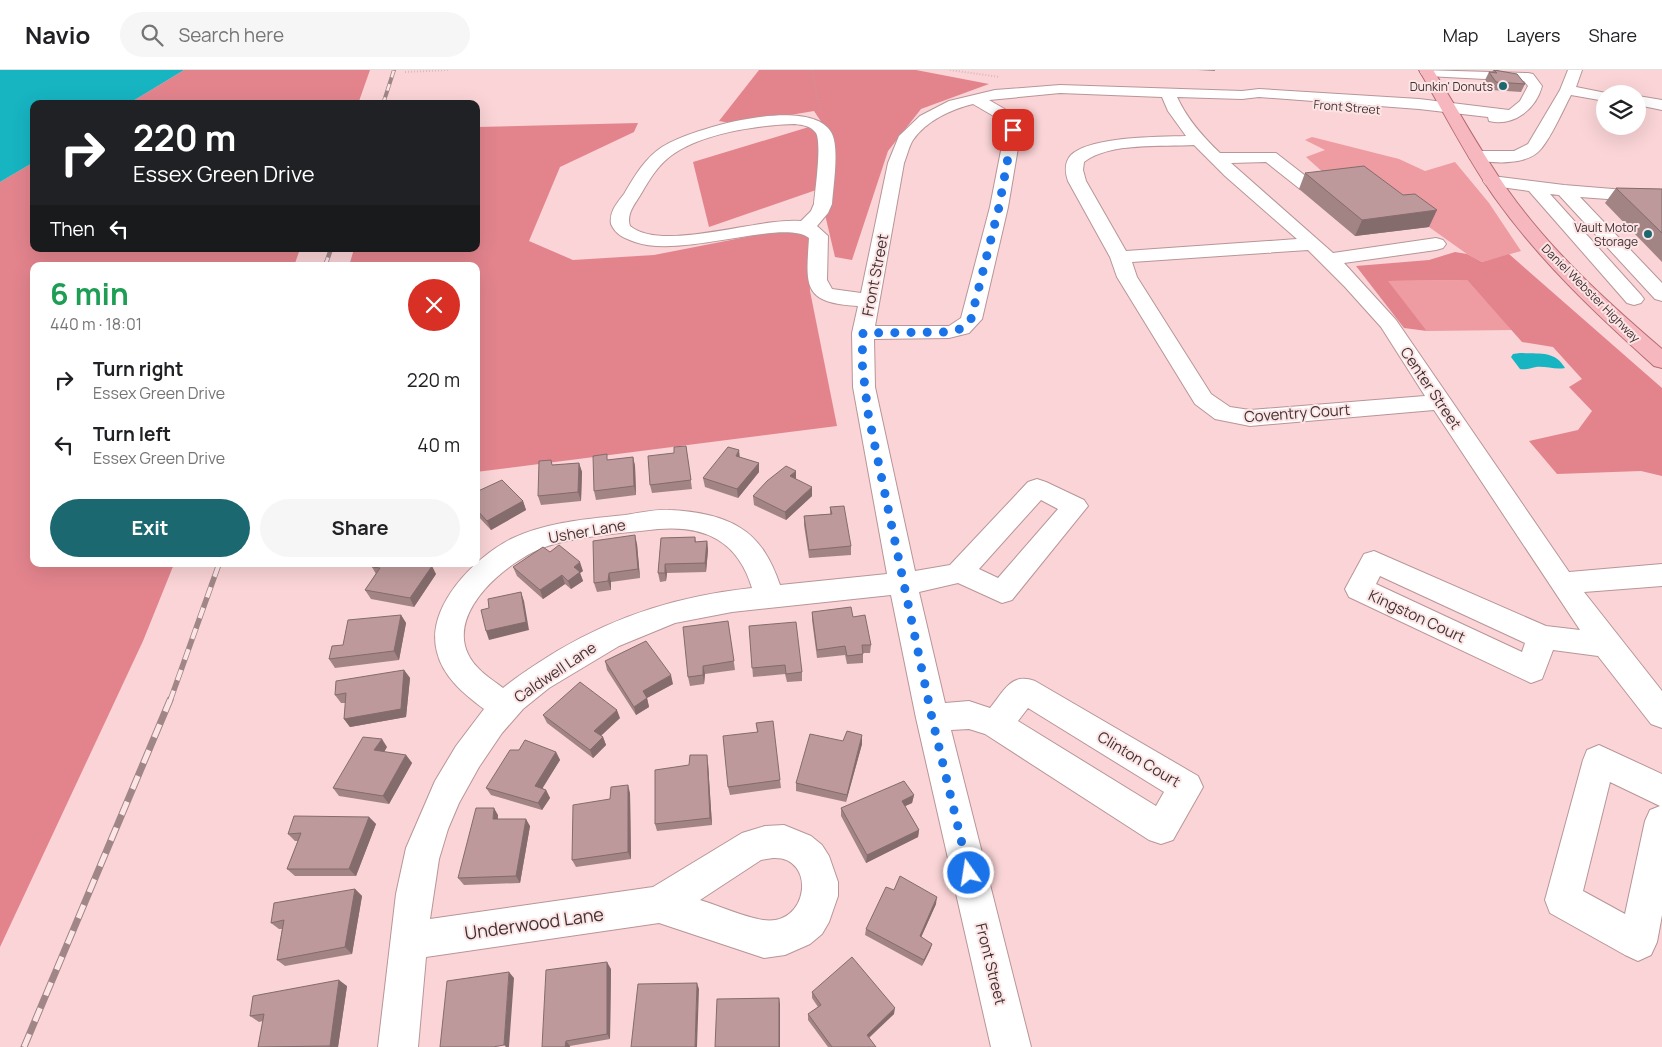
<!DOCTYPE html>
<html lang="en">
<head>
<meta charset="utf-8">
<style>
	body { margin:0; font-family:Manrope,sans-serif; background:#f6f6f6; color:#202124; height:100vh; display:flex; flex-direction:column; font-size:19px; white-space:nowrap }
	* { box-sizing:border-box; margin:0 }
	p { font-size:16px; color:#757577 }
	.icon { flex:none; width:28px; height:28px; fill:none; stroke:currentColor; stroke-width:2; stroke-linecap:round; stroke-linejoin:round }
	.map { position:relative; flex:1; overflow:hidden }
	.panel { position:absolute; left:30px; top:192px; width:450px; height:305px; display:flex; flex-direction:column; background:#fff; border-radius:10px; box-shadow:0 5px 20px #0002 }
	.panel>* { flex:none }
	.top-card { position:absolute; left:30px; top:30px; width:450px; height:152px; border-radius:10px; box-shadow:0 5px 20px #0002; background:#202124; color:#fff; overflow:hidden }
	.tools { position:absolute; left:1596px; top:15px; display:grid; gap:10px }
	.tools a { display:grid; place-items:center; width:50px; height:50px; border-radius:50%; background:#fff; box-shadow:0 5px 20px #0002; font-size:25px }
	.pin { position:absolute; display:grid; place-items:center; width:42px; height:42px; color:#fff; margin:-21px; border-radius:10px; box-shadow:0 2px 8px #0006 }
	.me { position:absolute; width:55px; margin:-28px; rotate:347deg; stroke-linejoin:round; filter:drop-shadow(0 0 4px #0008) }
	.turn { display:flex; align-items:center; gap:18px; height:105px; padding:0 20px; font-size:22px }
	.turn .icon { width:65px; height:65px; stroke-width:2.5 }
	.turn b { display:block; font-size:35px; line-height:42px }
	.then { display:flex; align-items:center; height:48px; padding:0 20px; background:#0003; gap:10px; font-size:19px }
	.round { display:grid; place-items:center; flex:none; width:52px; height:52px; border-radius:26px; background:#f6f6f6 }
	.summary { display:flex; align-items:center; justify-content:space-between; height:85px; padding:0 20px }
	h1 { font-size:30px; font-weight:700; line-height:38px; color:#1e9e55 }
	.primary-button { display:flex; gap:10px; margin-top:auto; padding:10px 20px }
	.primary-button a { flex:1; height:58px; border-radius:30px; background:#1c6870; color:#fff; font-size:20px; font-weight:700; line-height:58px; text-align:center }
	.primary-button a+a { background:#f6f6f6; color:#202124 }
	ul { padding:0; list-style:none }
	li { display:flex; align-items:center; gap:15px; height:65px; padding:0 20px }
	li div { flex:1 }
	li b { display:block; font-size:19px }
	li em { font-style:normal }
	header { display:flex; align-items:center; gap:30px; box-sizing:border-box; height:70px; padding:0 25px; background:#fff; border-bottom:1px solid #e0e0e0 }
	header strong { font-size:24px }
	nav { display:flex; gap:28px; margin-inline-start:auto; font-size:18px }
	.search { width:350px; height:45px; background:#f6f6f6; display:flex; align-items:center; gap:12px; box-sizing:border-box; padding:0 18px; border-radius:28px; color:#757577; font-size:19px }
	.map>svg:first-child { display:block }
</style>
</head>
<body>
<header>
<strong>Navio</strong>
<div class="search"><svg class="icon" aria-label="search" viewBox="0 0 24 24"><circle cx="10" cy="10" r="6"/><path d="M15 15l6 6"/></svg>Search here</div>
<nav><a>Map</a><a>Layers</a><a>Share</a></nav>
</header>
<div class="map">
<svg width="1662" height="977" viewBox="0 0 1662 977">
	<rect width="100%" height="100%" fill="#fad4d6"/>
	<path fill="#ee9ba2" d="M1312,67L1399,89L1425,101L1455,92L1489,133L1521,181L1482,192L1467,184L1429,157L1336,114L1306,87L1325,80L1305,70Z
		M1467,210L1512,260L1427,261L1387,211Z"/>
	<path fill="#e3848d" d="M184,0H370L358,34H128Z
		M759,0H916L989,14L921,39L888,81L852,190L835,187L819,119L709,157L693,92L822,53L814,41L736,54L719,51Z
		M638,53L634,62L560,97L529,171L573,190L654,185L808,155L810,221L837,356L476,402V196H349L354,179H476V57Z
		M34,92V179H300L294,196H34V494H174L143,571L0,877V112Z
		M1455,182L1467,184L1482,192L1509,184L1662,318V406L1641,401L1557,404L1529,371L1578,360L1592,341L1569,317L1582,309L1553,277L1522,272L1467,210L1388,211L1427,261L1404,258L1356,196L1429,190Z"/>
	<path fill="#17b4c2" d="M0,0H184L128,34H34V92L0,112Z
		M1520,283C1538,284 1555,280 1565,298C1555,300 1546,296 1536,297C1530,298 1527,300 1520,299L1511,287L1513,284Z"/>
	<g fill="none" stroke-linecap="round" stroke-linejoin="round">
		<defs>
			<path id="minor" d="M1421,0L1528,3L1533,4L1542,16C1536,39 1514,57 1489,51L1488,47L1419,39L1259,27L1242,29L1177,27C1187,49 1203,67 1220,83H1276L1312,111L1315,115L1312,119L1306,120L1300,119L1266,92L1231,93L1333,183L1436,168L1443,170L1446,174L1443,178L1436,180L1344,193L1396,250L1569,502L1662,494V516L1584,522L1662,621V658L1651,654L1598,586L1553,580L1542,609L1531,613L1349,527L1345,519L1364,484L1374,481L1546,556L1580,560L1434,340L1250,356L1215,349L1195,334L1117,207L1110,187L1068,111C1065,102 1064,93 1071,85C1091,66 1159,67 1186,66L1168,41L1162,27L1060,23L989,30L1008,41L1021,60L1008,137L982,249L969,263L949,268L874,269L875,317L915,501L950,495L1028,412L1037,409L1046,412L1084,430L1088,436L1012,530L1002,533L958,513L919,522L945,633L969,631L990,638C1004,621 1011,602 1035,611L1198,706L1203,717L1173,770L1161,774L1149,770L985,664L969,659L951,660L1031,977H991L916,648L891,525L732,542L675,553L619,576L549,618L523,639L502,663L479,697L459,733L448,759L439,789L430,849L653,817L742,763L765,756L784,755L811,766L822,775L829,786L838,812V826L829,852L822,864L810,874L785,885L764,888L659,853L426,887L418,977H378L396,824L406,778L435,711L456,676L484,639C464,624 443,607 437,582C425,537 475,487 511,469C546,452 587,449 625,445C640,443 655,439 670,440C693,441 719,445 739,457C761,470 772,492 780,515L887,504L853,317L852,263L858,236C802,233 806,216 809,168C783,148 681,189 635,172C624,168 616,165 611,154C609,142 617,133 624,124C634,107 645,88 662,77C692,58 809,25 831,62C840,76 833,117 832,134L828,143L817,156L828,166L827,210L832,219L861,223L888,93L899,66L920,46L949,31L995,20L1060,15L1242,21L1259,19L1419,29L1509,40L1520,31L1528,16L1524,11L1427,6L1422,5L1420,2ZM973,34L997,48L1005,60L990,137L961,248L949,256H875L904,93C907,86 909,76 913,70C926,51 952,39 973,34ZM795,54C803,55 811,56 816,63C822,73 815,121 814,134L811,141L801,151C758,147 663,183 630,156C626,144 635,134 641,124C649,110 658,95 672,85C703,63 758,55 795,54ZM1194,75L1225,106L1297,169L1126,181L1086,111L1083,100L1084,92C1110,72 1162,77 1194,75ZM1308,180L1345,217L1381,257L1425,326L1250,340L1230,337L1211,324L1137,207L1132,192ZM1041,430L1058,439L998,508L979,499ZM658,459C705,455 738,471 752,518C680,526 620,544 557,581C538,593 520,604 503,618C491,609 474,598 468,584C447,540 509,490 545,477C575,466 625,463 658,459ZM1380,506L1525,573L1522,582L1376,514ZM1028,638L1164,722L1156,736L1018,651ZM773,788C817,786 809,857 763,850C744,847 720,836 700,830L761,790Z
				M1568,0H1582L1576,17L1611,24H1605V31L1571,25C1562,42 1553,64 1541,79C1526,97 1490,93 1470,89L1468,85L1470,81H1514L1528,74L1560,20Z
				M1638,26L1662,30V40L1638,35Z
				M1492,106L1564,115L1662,123V133L1580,127L1662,213V231L1655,229L1559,125L1550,124L1641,225L1644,229L1641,233L1634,235L1627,233L1529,121L1486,115L1483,111L1486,107Z
				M1599,675L1662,704V845L1657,872L1651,885L1638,891L1625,885L1550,843L1545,830L1583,690L1587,680ZM1610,712L1660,736L1650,740L1645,751L1625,844L1583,821Z"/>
			<path id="major" d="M1419,0H1433C1458,39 1480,81 1507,119C1550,180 1606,231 1662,279V298L1654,296C1596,244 1540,191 1495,128C1466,87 1444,42 1419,0Z"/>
		</defs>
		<use href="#minor" stroke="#b89597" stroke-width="2"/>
		<use href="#major" stroke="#b36971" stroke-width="2"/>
		<path stroke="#bc9ea0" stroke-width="2" stroke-dasharray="0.5 2.5" stroke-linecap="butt" d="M812,0L820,41
			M950,0L1000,7
			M405,2L449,0"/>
		<use href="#minor" fill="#fff" fill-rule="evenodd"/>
		<use href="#major" fill="#f7b7be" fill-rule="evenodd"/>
		<defs>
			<path id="rail-far3" d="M383,34L394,0"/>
			<path id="rail-far2" d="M325,196L331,179"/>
			<path id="rail-far1" d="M170,631L219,494"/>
			<path id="rail" d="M24,977L170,630"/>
		</defs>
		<use href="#rail-far3" stroke="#a08687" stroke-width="4"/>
		<use href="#rail-far2" stroke="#a08687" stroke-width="4.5"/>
		<use href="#rail-far1" stroke="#a08687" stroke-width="5.5"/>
		<use href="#rail" stroke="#a08687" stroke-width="7"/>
		<use href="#rail-far3" stroke="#fde5e6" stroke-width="2.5" stroke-dasharray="7" stroke-linecap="butt"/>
		<use href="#rail-far2" stroke="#fde5e6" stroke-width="3" stroke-dasharray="9" stroke-linecap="butt"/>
		<use href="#rail-far1" stroke="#fde5e6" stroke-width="4" stroke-dasharray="11" stroke-linecap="butt"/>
		<use href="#rail" stroke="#fde5e6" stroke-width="5" stroke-dasharray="14" stroke-linecap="butt"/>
	</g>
	<path fill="#a38485" d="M1198,0H1215V1Z
		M1493,0H1497L1525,14L1521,22L1492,20L1485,10L1489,2L1492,3Z
		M1305,103L1403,125L1429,157L1355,166L1299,119Z
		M1616,118L1662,119V192L1605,133Z
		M686,376L692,419L652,423L650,415L674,383Z
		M633,387L635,396L636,425L596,430L594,421L608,390Z
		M739,387L759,393V402L738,428L705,417L703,408Z
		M579,393L582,402L581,431L541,435L538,426L553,395Z
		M796,401V409L812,426L786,450L754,435L753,426Z
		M476,422L523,431L526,440L491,460L476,444Z
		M830,437L851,476V485L809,488L804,455V446L830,444Z
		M695,467L696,472L707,471L708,480L706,502L667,503L666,511L660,512L658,503L661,468Z
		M637,474L640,508L611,512V520L597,522L594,513Z
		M372,497L436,504L414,537L371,529L365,520L376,504Z
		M513,497L583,501L580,503L583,511L571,519L565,514L543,529L517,506Z
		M812,542L853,547L871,575L870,583H863V593L847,594L845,585L817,588L812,550Z
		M401,545L406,553L399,590L335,598L329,589L343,575Z
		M728,551L735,600L705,604L704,614L690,616L688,607Z
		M749,556L802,602V611L787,612L785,604L753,607Z
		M605,591L673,614L647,628L649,637L636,645L607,600Z
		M404,600L410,608L406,647L350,657L344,649L346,633H341L335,625Z
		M543,645L620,648L601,666L603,667L606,675L593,688L547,653Z
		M756,653L780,710L781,718L730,725L728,717L757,662Z
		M843,671L862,674L846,732L796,721V713Z
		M387,677L384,682L406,685L412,693L389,734L339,726L333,718Z
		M556,682L560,690L542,718L546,720L550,728L542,740L491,725L486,718Z
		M708,693L712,755L657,761L655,754Z
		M630,723L631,789L576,797L572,790L610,729Z
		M914,725L912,733L905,736L919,760L918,767L866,793L841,746V738Z
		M498,745V749L530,756L520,813L464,815L458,808Z
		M369,747L376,754L356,806H295L287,799L298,771H295L288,764Z
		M355,819L362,826L352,884L285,896L277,890L282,859H279L271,853Z
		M936,834L921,867L932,874L930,880L922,896L865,865L866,859Z
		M611,899L610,969L570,976L542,977Z
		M347,916L338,977H258L263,951L259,952L250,946Z
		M812,922L894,944L869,968L876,977H828L808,950V944L818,937L812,928Z"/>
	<path fill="#846b6c" d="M1437,140L1429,157L1355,166L1362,150Z
		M739,380L740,389L736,386Z
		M633,387L635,396L636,425L634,416Z
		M579,393L582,402L581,431L578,422Z
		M759,393V402L738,428L737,419Z
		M796,401V410L790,406Z
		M812,417V426L786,450L785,442Z
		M523,431L526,440L491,460L487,451Z
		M635,465L637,474L640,508L638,499Z
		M707,471L708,480L706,502L705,493Z
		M580,492L583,501L580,503L583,511L571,519L568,511L574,497Z
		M665,494L667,503L666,511L665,503Z
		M432,496L436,504L414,537L410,528Z
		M609,503L611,512V520L608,511Z
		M562,505L565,514L543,529L540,520Z
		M521,522L524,531L529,560L489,570L486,561Z
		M401,545L406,553L399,590L394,581Z
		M703,596L705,604L704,614L703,605Z
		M404,600L410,608L406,647L350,657L344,649Z
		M671,605L673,614L645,629L643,621Z
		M647,628L649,637L636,645L634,637Z
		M617,640L620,648L597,669L594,661Z
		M862,665V674L846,732L847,725Z
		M603,667L606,675L593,688L590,680Z
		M382,669L387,677L380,688L374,680Z
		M556,682L560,690L539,724L535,716Z
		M406,685L412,693L389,734L383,726Z
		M707,685L708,693L712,755L710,748Z
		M628,715L630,723L631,789L628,782Z
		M546,720L550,728L542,740L538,733Z
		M914,725L912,733L901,738L902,731Z
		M494,738L498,745L497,757L493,749Z
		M369,747L376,754L356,806L349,799Z
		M526,749L530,756L520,813L516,806Z
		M919,760L918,767L866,793L867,785Z
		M355,819L362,826L352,884L345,877Z
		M937,827L936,834L919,872L920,866Z
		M932,874L930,880L922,896L924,890Z
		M607,892L611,899L610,969L607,964Z
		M509,902L514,908L509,977H506L504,975Z
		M339,910L347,916L338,977H330V976Z
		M697,913L699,919L697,977H695Z
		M779,928L780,934V977H779Z
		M895,938L894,944L866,970L867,965Z
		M566,971L570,976V977H565Z"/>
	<path fill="#bd999b" stroke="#846b6c" d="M1494,0L1517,4L1525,14L1496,12L1489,2L1497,3Z
		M1364,96L1403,125L1415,124L1437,140L1362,150L1305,103Z
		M1616,118L1662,119V163Z
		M686,376L691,410L650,415L648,386L674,383V377Z
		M728,377L739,380L736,386L759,393L737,419L703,408Z
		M607,384V390L633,387L634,416L594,421L593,386Z
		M551,390L552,395L579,393L578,422L538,426L539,391Z
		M786,396L796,401L790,406L812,417L785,442L753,426L767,411Z
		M502,410L523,431L487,451L476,439V422Z
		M844,436L851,476L809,480L804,446L832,444L830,437Z
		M635,465L638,499L609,503L608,511L594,513L593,471Z
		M695,467V472L707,471L705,493L665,494V503H658L661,468Z
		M559,475L580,492L574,497L580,502L568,511L562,505L540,520L513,497L543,477L550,482Z
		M374,494H421L432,496L410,528L365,520L380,498L372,497Z
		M521,522L526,552L486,561L481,540L489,538L488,529Z
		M851,537L853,547L865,545L871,575H862L863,584L847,586L845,576L817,580L812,542Z
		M401,545L394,581L329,589L332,576L343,575L348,550Z
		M728,551L734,591L703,596V605L688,607L683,557Z
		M796,552L802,602L786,604L785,595L752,598L749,556Z
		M646,571L671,605L643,621L647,628L634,637L605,591Z
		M404,600L401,639L344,649L346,623L335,625L336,611Z
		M580,612L617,640L594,661L603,667L590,680L543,645Z
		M773,651L780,710L728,717L723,666L758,662L756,653Z
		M847,661L862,665L847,725L796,713L810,664L843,671Z
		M363,667L382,669L374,680L406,685L383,726L333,718Z
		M525,670L556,682L535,716L546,720L538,733L486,718L510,680H519Z
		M690,685H707L710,748L655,754V700L689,695Z
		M904,711L914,725L902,731L919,760L867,785L841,738Z
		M628,715V782L572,790L573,735L610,729L611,717Z
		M476,738H494L493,749H526L516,806L458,808Z
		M294,746L369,747L349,799H287L301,763L288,764Z
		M900,806L937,827L920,866L932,874L924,890L866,859L886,817L894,820Z
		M355,819L345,877L277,890L284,850L271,853L274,833Z
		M852,887L895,938L867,965L876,977H832L808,944L821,935L812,922Z
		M607,892V964L566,971L565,977H542L546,900Z
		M509,902L504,975L493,977H440L447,911Z
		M339,910L330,976L258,977L264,944L250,946L253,926Z
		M697,913L695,977H631L638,914Z
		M779,928V977H715L717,929Z"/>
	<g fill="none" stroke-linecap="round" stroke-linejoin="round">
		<path stroke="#1a73e8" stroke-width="9" stroke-dasharray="0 16.2" d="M969,803L932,648L868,343L862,292L863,263L949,262C959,260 965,258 971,249L999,137L1013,60"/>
	</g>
	<g fill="#1c6870" stroke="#fde5e6" stroke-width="2">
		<circle cx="1503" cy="16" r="5"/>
		<circle cx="1648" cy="164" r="5"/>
	</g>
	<g text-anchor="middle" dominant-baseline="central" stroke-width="4" stroke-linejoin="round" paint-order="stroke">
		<g font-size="12" fill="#413233" stroke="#fde5e6" text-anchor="end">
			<text x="1493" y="16">Dunkin' Donuts</text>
			<text x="1638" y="157">Vault Motor<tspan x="1638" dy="14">Storage</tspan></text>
		</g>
		<g font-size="12" fill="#413233" stroke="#fde5e6">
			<text transform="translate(1347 37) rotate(5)">Front Street</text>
			<text transform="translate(1591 223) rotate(45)">Daniel Webster Highway</text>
		</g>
		<g font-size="15" fill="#413233" stroke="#fde5e6">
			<text transform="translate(875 205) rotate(-79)">Front Street</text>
			<text transform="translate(1431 318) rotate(56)">Center Street</text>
			<text transform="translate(1297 343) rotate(-4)">Coventry Court</text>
			<text transform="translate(587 461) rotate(-10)">Usher Lane</text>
			<text transform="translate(1417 546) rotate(25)">Kingston Court</text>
			<text transform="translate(555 602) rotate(-34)">Caldwell Lane</text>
			<text transform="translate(1139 689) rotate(31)">Clinton Court</text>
			<text transform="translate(991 894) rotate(76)">Front Street</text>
		</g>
		<g font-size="18" fill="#413233" stroke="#fde5e6">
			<text transform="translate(534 853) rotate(-8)">Underwood Lane</text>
		</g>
	</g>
</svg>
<div class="tools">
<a><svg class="icon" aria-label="layers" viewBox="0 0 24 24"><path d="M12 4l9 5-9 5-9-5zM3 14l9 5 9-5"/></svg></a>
</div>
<div class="pin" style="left:1013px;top:60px;background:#d93025"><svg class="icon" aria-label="arrive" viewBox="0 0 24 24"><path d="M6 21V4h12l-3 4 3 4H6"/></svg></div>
<svg class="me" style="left:969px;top:803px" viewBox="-20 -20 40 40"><circle r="17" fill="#1a73e8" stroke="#fff" stroke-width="3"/><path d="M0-11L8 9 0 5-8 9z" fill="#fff"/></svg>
<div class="top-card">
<div class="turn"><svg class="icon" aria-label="right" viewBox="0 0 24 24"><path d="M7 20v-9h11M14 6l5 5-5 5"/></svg><div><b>220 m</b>Essex Green Drive</div></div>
<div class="then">Then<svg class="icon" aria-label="left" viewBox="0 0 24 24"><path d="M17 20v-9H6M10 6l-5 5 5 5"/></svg></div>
</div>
<section class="panel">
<div class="summary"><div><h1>6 min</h1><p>440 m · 18:01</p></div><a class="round" style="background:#d93025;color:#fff"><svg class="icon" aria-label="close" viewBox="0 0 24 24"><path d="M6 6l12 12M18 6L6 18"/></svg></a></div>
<ul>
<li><svg class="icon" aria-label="right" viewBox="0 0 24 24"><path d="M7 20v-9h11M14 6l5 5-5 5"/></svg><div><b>Turn right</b><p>Essex Green Drive</p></div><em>220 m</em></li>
<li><svg class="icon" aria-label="left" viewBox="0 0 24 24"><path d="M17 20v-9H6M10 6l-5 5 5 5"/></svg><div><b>Turn left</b><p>Essex Green Drive</p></div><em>40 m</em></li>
</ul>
<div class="primary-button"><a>Exit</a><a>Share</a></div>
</section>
</div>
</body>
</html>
